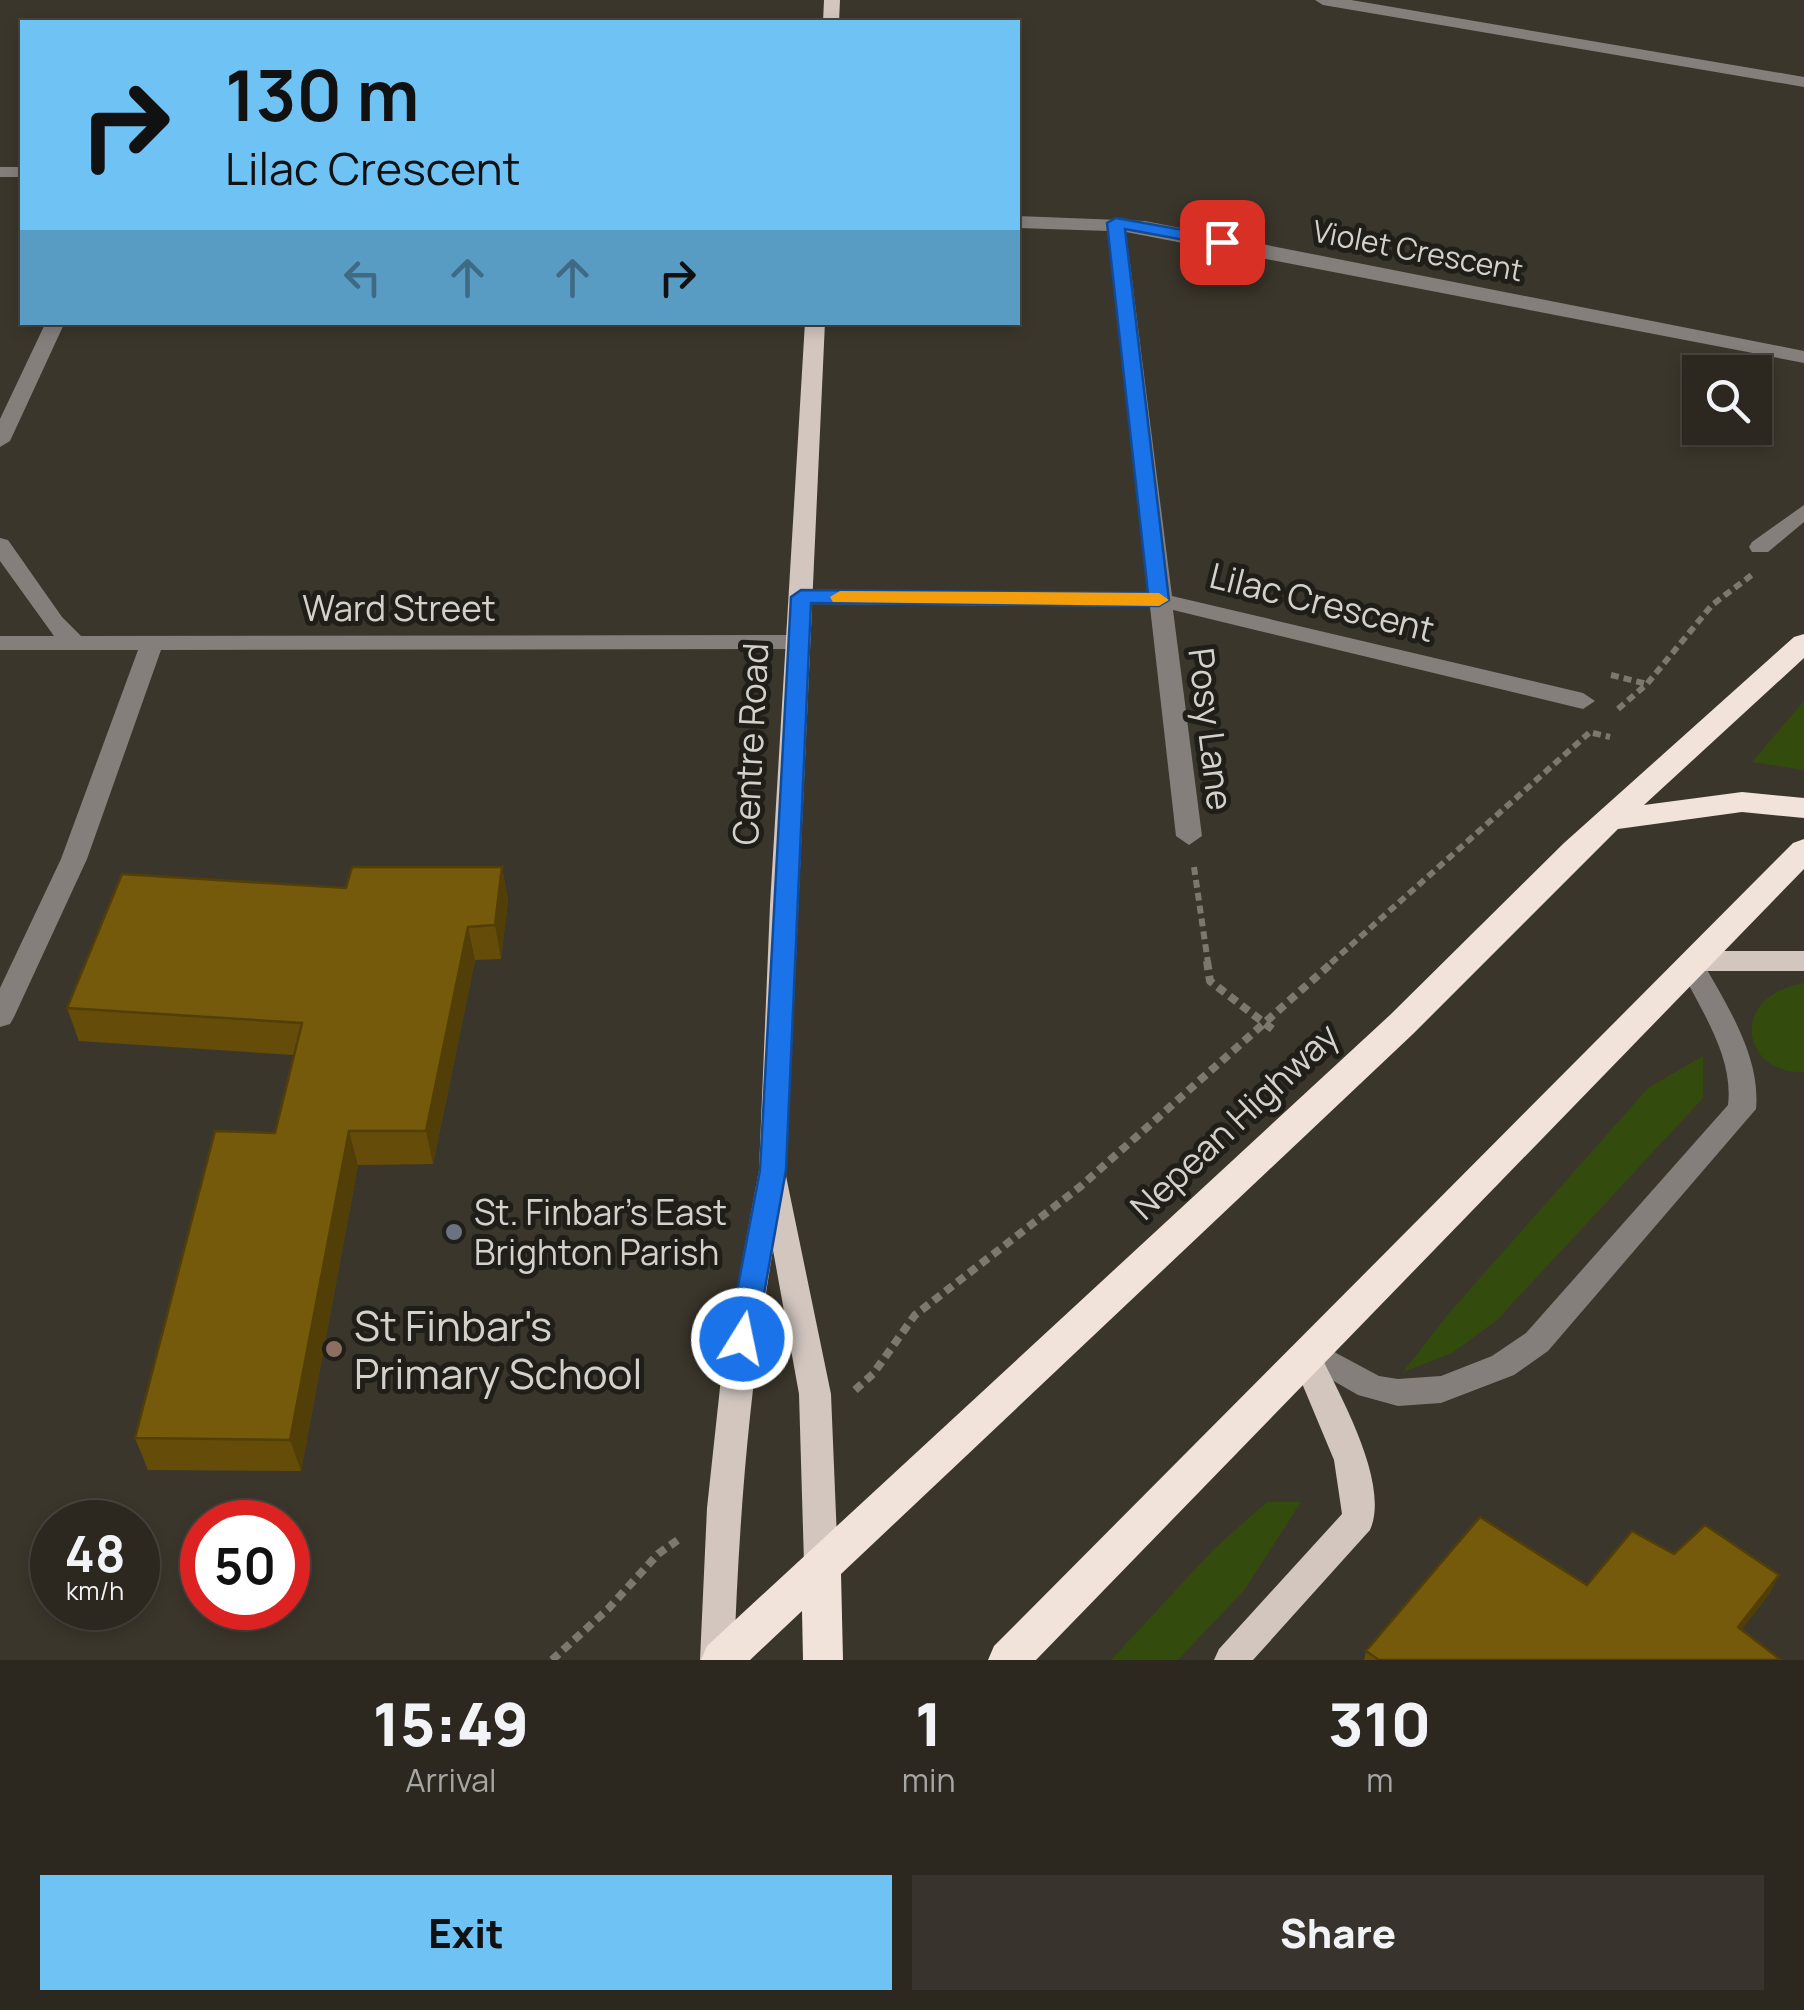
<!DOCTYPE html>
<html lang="en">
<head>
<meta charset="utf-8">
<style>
	body { margin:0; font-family:Manrope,sans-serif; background:#38342d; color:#f1f3f6; height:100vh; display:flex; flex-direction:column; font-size:38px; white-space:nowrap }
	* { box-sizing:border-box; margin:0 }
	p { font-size:32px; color:#a6a6a5 }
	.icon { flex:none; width:55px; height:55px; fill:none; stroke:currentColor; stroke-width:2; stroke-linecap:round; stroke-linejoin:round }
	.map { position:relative; height:1660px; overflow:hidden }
	.details { display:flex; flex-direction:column; background:#2c2820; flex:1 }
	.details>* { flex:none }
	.hud { position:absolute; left:20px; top:20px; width:1000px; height:305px; border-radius:0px; box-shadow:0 5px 15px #0003,0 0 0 2px #48443e; background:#6fc2f4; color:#111; overflow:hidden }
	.fabs { position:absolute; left:1682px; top:355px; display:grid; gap:20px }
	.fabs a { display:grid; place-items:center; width:90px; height:90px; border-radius:0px; background:#2c2820; box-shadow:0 5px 15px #0003,0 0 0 2px #48443e; font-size:50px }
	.speed { position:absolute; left:30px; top:1500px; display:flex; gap:20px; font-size:50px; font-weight:700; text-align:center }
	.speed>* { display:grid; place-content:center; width:130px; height:130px; border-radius:50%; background:#2c2820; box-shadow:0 5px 15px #0003,0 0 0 2px #48443e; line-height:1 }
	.speed small { font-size:25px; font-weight:400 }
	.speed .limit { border:15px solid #d22; background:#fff; color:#111 }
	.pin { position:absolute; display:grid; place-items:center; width:85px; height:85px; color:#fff; margin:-42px; border-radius:20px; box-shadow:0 5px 15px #0006 }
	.me { position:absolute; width:110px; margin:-55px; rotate:10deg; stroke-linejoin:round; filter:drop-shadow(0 0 8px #0008) }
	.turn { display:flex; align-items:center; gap:35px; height:210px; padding:0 40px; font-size:45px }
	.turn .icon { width:130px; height:130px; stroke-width:2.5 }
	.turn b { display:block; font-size:70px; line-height:85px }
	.lanes { display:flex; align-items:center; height:95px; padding:0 40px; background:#0003; justify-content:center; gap:50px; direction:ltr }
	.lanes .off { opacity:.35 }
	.eta { display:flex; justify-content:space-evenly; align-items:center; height:170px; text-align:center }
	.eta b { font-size:60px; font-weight:800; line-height:70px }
	.primary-button { display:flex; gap:20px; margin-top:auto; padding:20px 40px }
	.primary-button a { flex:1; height:115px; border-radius:0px; background:#6fc2f4; color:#111; font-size:40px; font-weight:800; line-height:115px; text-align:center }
	.primary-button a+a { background:#38342d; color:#f1f3f6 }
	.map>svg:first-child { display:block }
</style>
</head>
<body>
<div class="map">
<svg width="1804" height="1660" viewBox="0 0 1804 1660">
	<rect width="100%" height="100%" fill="#3b362b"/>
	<path fill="#344b0e" d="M1804,701V770L1752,762Z
		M1804,983V1072C1743,1075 1726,997 1804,983Z
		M1703,1056V1098L1497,1320L1452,1353L1403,1372L1449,1313L1648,1088Z
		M1267,1502H1301L1245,1589L1178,1660H1111L1214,1549Z"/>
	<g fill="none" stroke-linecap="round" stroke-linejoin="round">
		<path stroke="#7c786f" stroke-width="6" stroke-dasharray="8 5" stroke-linecap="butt" d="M1611,675L1647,684
			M1618,709L1647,684L1712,605L1753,574
			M1593,733L1610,737
			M1194,867L1208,963
			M1331,963L1589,733"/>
		<path stroke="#7c786f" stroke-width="8" stroke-dasharray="9 6" stroke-linecap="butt" d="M1207,961L1210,981L1276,1032
			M855,1390L873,1374L915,1315L1081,1186L1334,961
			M552,1660L608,1609L658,1554L682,1537"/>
		<path fill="#847f7b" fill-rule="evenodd" d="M1315,0H1351L1804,77V87L1323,5Z
			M0,167H22V177H0Z
			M1018,216L1145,221L1804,351V363L1126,232L1172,596L1583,693L1595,701L1583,709L1173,610L1202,836L1189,845L1176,836L1150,607L801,604L790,597L801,590L1149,593L1108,231L1018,228Z
			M46,322H65L10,441L0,447V419Z
			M1804,505V522L1768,552H1752L1749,547L1752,542Z
			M0,538L8,540L62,617L81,636L798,635L809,642L798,649L161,650L87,859L14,1017L10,1024L0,1027V988L61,859L138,650H0V636H54L0,561Z
			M1692,956L1701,959C1726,1004 1761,1056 1756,1109L1548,1351L1514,1375L1441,1403L1398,1406L1358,1395L1299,1361L1295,1352L1299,1343L1310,1339L1379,1376L1398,1379L1441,1376L1492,1356L1526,1333L1728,1105C1734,1056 1700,1009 1679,966L1683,959Z"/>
		<path fill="#d2c6bf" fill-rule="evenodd" d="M824,0H840L839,22H823Z
			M805,322H825L786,1176L831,1394L838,1563L833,1574L821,1578L809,1574L804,1563L799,1394L773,1250C749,1390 739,1517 734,1660H700L707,1508L722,1369L759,1170L770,905Z
			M1697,951H1804V971H1697L1688,968L1684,961L1688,954Z
			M1306,1344L1317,1348C1338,1392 1391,1483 1370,1530L1253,1660H1214L1219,1649L1342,1514L1334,1460L1291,1357L1295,1348Z"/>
		<path fill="#f1e3da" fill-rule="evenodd" d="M1804,634V658L1644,805L1742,792L1804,798V818L1742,812L1618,829L1414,1033L841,1574L843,1660H803L802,1611L750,1660H701L707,1646L1390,1015L1564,843L1794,637Z
			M1804,839V869L1036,1660H988L994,1646L1793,843Z"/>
	</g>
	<path fill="#654d09" d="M502,867L508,900L501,959L475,960L433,1164L358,1165L301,1471L148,1470L135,1438L275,1133L294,1055L79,1041L67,1008L346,888Z
		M1674,1554L1779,1575L1769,1594L1741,1630L1781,1660H1364L1366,1651L1587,1585Z"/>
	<path fill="#523f08" d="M502,867L508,900L501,959L495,925Z
		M468,927L475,960L433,1164L426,1131Z
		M349,1131L358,1165L301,1471L290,1440Z
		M1779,1575L1769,1594L1729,1646L1738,1627Z"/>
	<path fill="#755a0b" stroke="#523f08" stroke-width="2.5" d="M352,867H502L495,925L468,927L426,1131H349L290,1440L135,1438L215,1131L275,1133L302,1023L67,1008L122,874L346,888Z
		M1480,1517L1587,1585L1632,1531L1674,1554L1705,1525L1779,1575L1738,1627L1781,1660H1379L1366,1651Z"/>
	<path fill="#1a73e8" stroke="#114b97" stroke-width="2.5" d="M1116,218L1222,237L1231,242L1222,247L1125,229L1169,600L1159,606L811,603L786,1170L756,1339L752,1347L742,1351L732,1347L728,1339L760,1170L791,597L801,590L1148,593L1107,223Z"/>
	<path fill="#f59e0b" d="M840,591L1159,593L1169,600L1159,606L833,602L830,597Z"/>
	<circle fill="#6b7280" stroke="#201e19" stroke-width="4" cx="454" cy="1232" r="10"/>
	<circle fill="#8d6e63" stroke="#201e19" stroke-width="4" cx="334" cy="1349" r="10"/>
	<g text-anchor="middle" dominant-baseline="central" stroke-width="10" stroke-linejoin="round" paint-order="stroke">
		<g font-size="30" fill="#d4d1cb" stroke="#201e19">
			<text transform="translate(1418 250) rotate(11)">Violet Crescent</text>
		</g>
		<g font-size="35" fill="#d4d1cb" stroke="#201e19">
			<text transform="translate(1322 602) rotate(14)">Lilac Crescent</text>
			<text x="399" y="608">Ward Street</text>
			<text transform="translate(1211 729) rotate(83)">Posy Lane</text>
			<text transform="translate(750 744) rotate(-87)">Centre Road</text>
			<text transform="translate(1234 1121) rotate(-43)">Nepean Highway</text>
		</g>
		<g font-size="35" fill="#d4d1cb" stroke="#201e19" text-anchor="start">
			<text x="474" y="1212">St. Finbar's East<tspan x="474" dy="40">Brighton Parish</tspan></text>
		</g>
		<g font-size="42" fill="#d4d1cb" stroke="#201e19" text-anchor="start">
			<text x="354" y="1325">St Finbar's<tspan x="354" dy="48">Primary School</tspan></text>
		</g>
	</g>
</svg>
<div class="fabs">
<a><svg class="icon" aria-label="search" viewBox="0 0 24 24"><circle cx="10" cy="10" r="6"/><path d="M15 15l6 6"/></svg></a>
</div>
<div class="speed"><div>48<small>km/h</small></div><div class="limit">50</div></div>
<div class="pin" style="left:1222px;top:242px;background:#d93025"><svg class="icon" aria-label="arrive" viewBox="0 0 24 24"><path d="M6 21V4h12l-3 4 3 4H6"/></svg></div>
<svg class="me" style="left:742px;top:1339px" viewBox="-20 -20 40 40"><circle r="17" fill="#1a73e8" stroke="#fff" stroke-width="3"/><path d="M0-11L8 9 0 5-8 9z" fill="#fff"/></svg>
<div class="hud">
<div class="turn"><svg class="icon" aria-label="right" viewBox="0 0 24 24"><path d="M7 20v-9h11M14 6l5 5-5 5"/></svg><div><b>130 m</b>Lilac Crescent</div></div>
<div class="lanes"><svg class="icon off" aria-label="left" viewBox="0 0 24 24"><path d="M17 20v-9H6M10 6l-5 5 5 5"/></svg><svg class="icon off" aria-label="ahead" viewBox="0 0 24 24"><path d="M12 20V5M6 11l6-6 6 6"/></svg><svg class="icon off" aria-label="ahead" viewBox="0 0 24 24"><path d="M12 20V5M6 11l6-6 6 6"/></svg><svg class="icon" aria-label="right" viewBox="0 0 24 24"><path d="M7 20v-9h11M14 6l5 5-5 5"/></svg></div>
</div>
</div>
<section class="details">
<div class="eta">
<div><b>15:49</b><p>Arrival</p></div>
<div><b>1</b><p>min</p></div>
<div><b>310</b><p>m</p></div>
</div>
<div class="primary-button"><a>Exit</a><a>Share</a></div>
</section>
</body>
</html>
